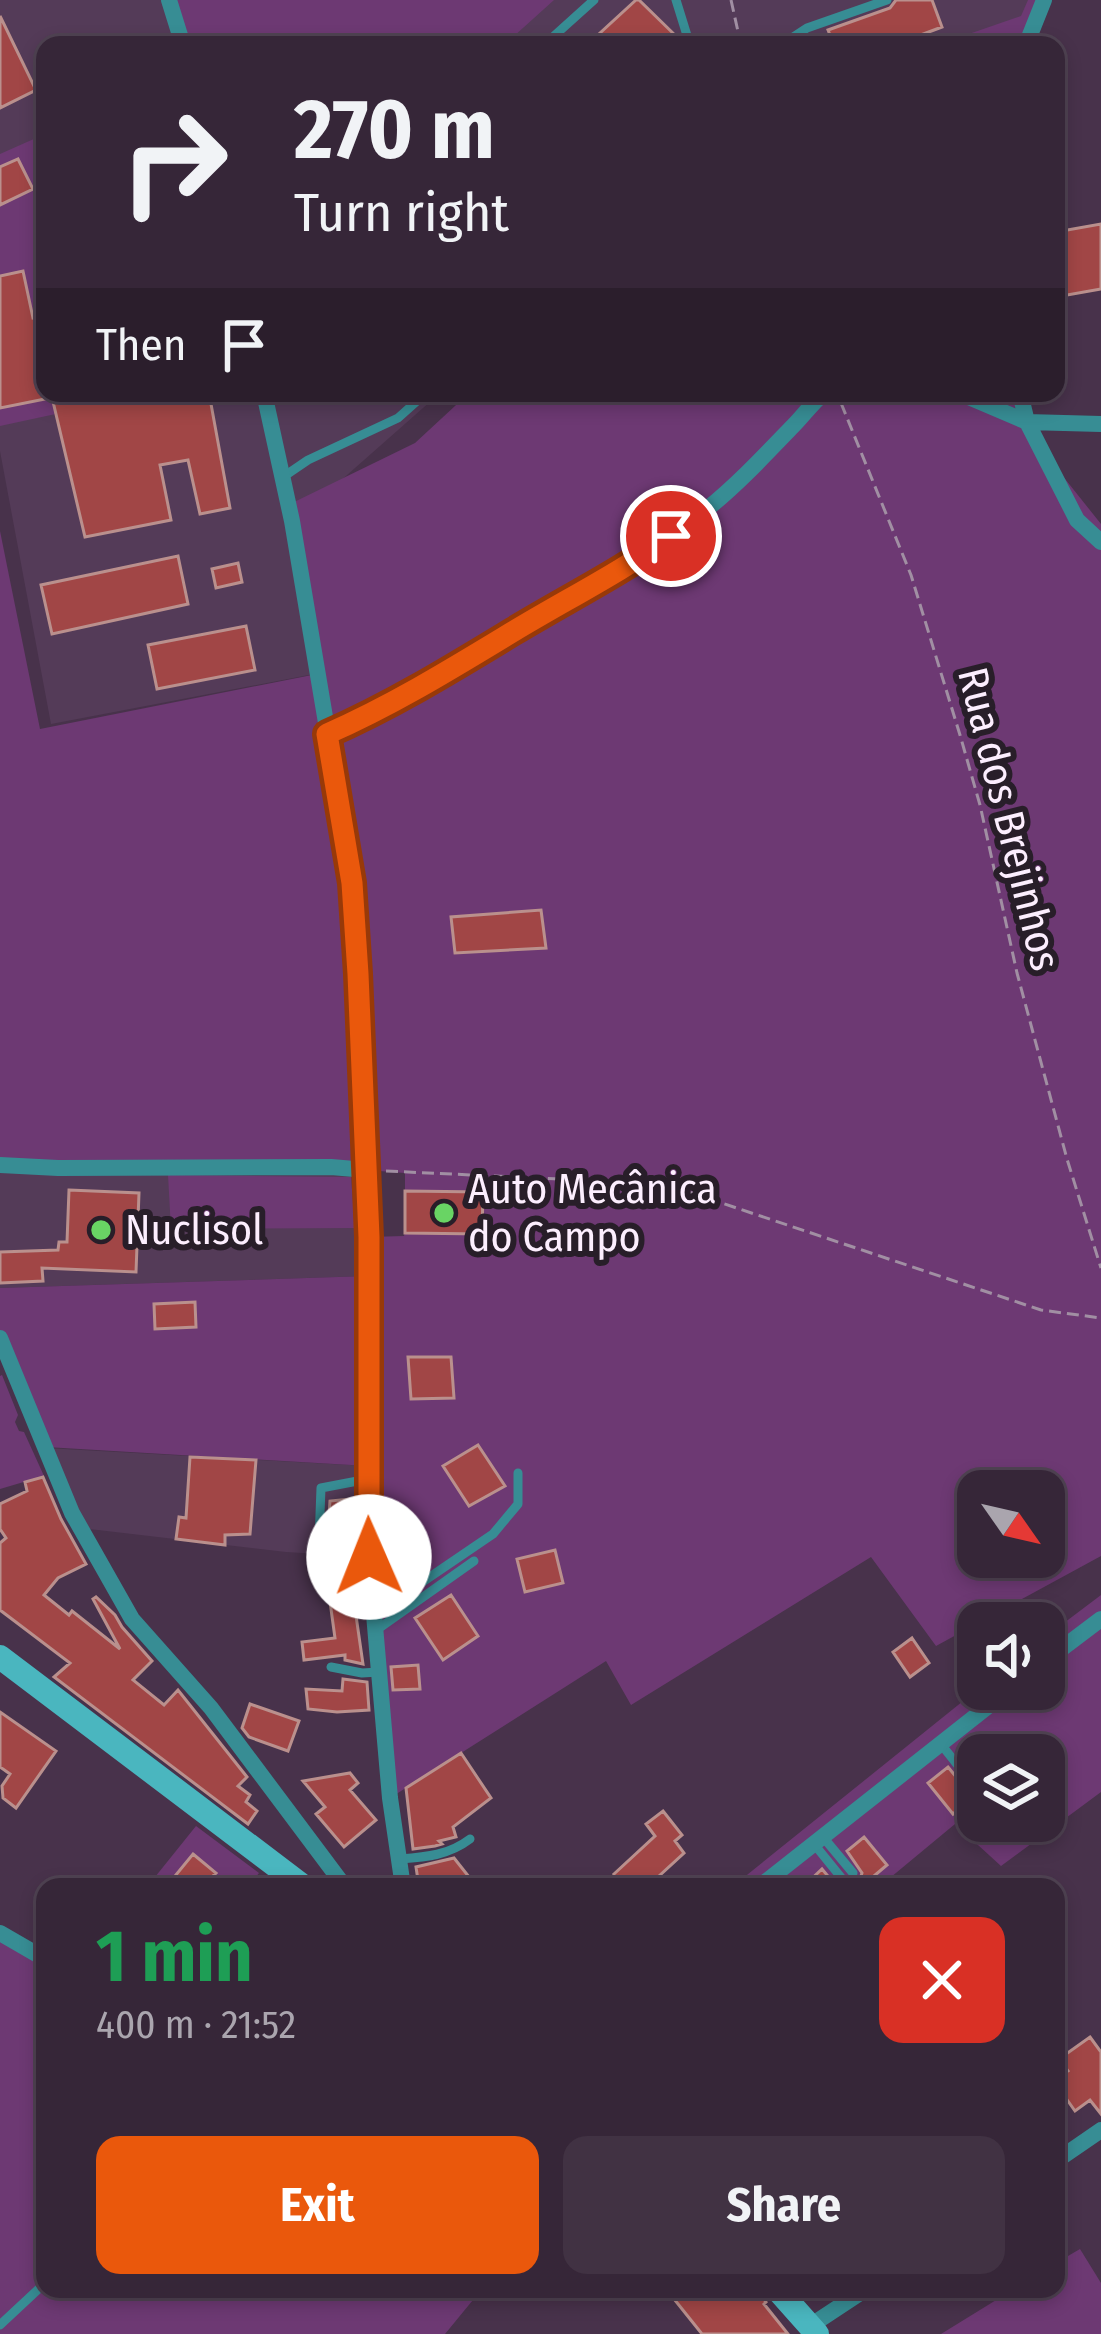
<!DOCTYPE html>
<html lang="en">
<head>
<meta charset="utf-8">
<style>
	body { margin:0; font-family:"Fira Sans Condensed",sans-serif; background:#413243; color:#f1f3f6; height:100vh; display:flex; flex-direction:column; font-size:45px; white-space:nowrap }
	* { box-sizing:border-box; margin:0 }
	p { font-size:39px; color:#aaa5ae }
	.icon { flex:none; width:66px; height:66px; fill:none; stroke:currentColor; stroke-width:2; stroke-linecap:round; stroke-linejoin:round }
	.map { position:relative; flex:1; overflow:hidden }
	.side { position:absolute; left:36px; top:1878px; width:1029px; height:420px; display:flex; flex-direction:column; background:#362638; border-radius:24px; box-shadow:0 6px 18px #0003,0 0 0 3px #504353 }
	.side>* { flex:none }
	.hud { position:absolute; left:36px; top:36px; width:1029px; height:366px; border-radius:24px; box-shadow:0 6px 18px #0003,0 0 0 3px #504353; background:#362638; color:#f1f3f6; overflow:hidden }
	.needle { width:78px; rotate:124deg }
	.controls { position:absolute; left:957px; top:1470px; display:grid; gap:24px }
	.controls a { display:grid; place-items:center; width:108px; height:108px; border-radius:24px; background:#362638; box-shadow:0 6px 18px #0003,0 0 0 3px #504353; font-size:60px }
	.pin { position:absolute; display:grid; place-items:center; width:102px; height:102px; color:#fff; margin:-51px; border:6px solid #fff; border-radius:50%; box-shadow:0 3px 12px #0007 }
	.me { position:absolute; width:132px; margin:-66px; rotate:359deg; stroke-linejoin:round; filter:drop-shadow(0 0 9px #0008) }
	.turn { display:flex; align-items:center; gap:42px; height:252px; padding:0 60px; font-size:54px }
	.turn .icon { width:156px; height:156px; stroke-width:2.5 }
	.turn b { display:block; font-size:84px; line-height:102px }
	.then { display:flex; align-items:center; height:114px; padding:0 60px; background:#0003; gap:24px; font-size:45px }
	.round { display:grid; place-items:center; flex:none; width:126px; height:126px; border-radius:24px; background:#413243 }
	.overview { display:flex; align-items:center; justify-content:space-between; height:204px; padding:0 60px }
	h1 { font-size:72px; font-weight:700; line-height:90px; color:#1e9e55 }
	.primary-button { display:flex; gap:24px; margin-top:auto; padding:24px 60px }
	.primary-button a { flex:1; height:138px; border-radius:24px; background:#ea580c; color:#fff; font-size:48px; font-weight:700; line-height:138px; text-align:center }
	.primary-button a+a { background:#413243; color:#f1f3f6 }
	.map>svg:first-child { display:block }
</style>
</head>
<body>
<div class="map">
<svg width="1101" height="2334" viewBox="0 0 1101 2334">
	<rect width="100%" height="100%" fill="#48324b"/>
	<path fill="#543b58" d="M0,0H1043L986,45H45V393H440L304,513L330,671L51,724L0,451Z
		M0,1165L366,1170L368,1276L0,1288Z
		M46,1448L368,1466L369,1557L286,1552L81,1528Z"/>
	<path fill="#6d3973" fill-rule="evenodd" d="M169,0H554L504,45H182Z
		M1028,0H1044L1026,45H937L1021,16Z
		M45,134V393H153L0,426V154Z
		M469,393H1020L1042,450L1101,524V1556L936,1646L871,1557L631,1705L606,1661L390,1798L368,1466L46,1447L0,1339V1288L368,1276L369,1237L404,1236L405,1233L482,1234L483,1193L405,1191V1173L366,1170L0,1165V531L40,729L317,674L288,505L415,443ZM978,1491H1044V1557H978Z
		M168,1175L351,1177L355,1228L171,1229Z
		M2,1375L18,1415L15,1422L19,1431L24,1432L44,1476L0,1489V1376Z
		M1101,1595V1792L1001,1866L955,1824L879,1887H732L978,1689H1044V1638ZM978,1755H1044V1821H978Z
		M196,1826L259,1873L248,1887H147Z
		M0,1933L45,1959V2280L0,2322Z
		M1080,2249L1101,2283V2334H941L1014,2289H1056V2263Z
		M45,2289H482L445,2334H0V2327Z"/>
	<path fill="#a14646" stroke="#ba908d" stroke-width="3" d="M636,0H639L679,39L681,45H587Z
		M896,0H932L942,27L894,45H834L828,30L890,8Z
		M0,16L36,90L0,108Z
		M18,159L33,189L0,205V167Z
		M1101,224V289L1056,297V232Z
		M23,271L33,318L45,315V399L0,408V276Z
		M51,393H133V397L153,393H209L230,508L200,514L188,460L160,465L171,520L85,537Z
		M178,556L188,604L52,634L41,585Z
		M238,563L242,582L216,588L212,569Z
		M246,626L255,670L157,689L148,645Z
		M541,910L546,948L455,953L451,917Z
		M69,1190L139,1193L136,1272L42,1268L43,1281L0,1283V1252L58,1250L59,1242H67Z
		M405,1191L483,1192L482,1234L405,1233Z
		M195,1302L196,1327L155,1329L154,1304Z
		M408,1357H451L454,1398L411,1399Z
		M478,1445L505,1486L469,1506L443,1466Z
		M190,1457L256,1460L250,1534L225,1535V1545L176,1539L179,1517L186,1518Z
		M43,1477L61,1519L86,1564L58,1578L44,1595L69,1615L72,1611L120,1649L93,1599L96,1597L115,1615L122,1627L152,1661L133,1680L164,1705L178,1690L247,1777L238,1786L250,1795L246,1802L257,1811L248,1824L54,1677L70,1663L0,1610V1543L6,1538L0,1529V1504L27,1491L25,1482Z
		M351,1499L353,1528L328,1529L330,1501Z
		M555,1550L563,1583L525,1592L517,1559Z
		M325,1559L354,1562L355,1581H351L363,1664L345,1660V1655L304,1660L302,1642L335,1638L327,1580H321Z
		M451,1595L478,1636L443,1660L415,1618Z
		M912,1638L929,1663L910,1677L893,1652Z
		M418,1665L420,1689L393,1690L391,1667Z
		M343,1679L367,1682L369,1710L337,1712L308,1709L306,1689L342,1691Z
		M250,1704L299,1721L288,1751L249,1737L242,1728Z
		M0,1712L56,1751L16,1808L3,1798L2,1786L10,1774L0,1767Z
		M461,1753L491,1798L453,1827L456,1837L439,1841L442,1844L435,1846L413,1849L406,1788Z
		M948,1767L966,1789L977,1794L953,1814L928,1783Z
		M350,1773L358,1783L350,1790L376,1820L344,1847L316,1814L325,1807L303,1781Z
		M663,1811L682,1835L675,1841L684,1853L647,1887H626L614,1874L655,1836L646,1824Z
		M864,1837L887,1865L861,1887H851L853,1882L860,1879L862,1873L847,1851Z
		M193,1854L216,1873L212,1877L224,1887H166Z
		M454,1858L477,1887H419L416,1867Z
		M822,1869L837,1887H803Z
		M1090,2037L1101,2052V2114L1090,2100L1075,2111L1056,2084V2079L1068,2071L1059,2059Z
		M687,2289H756L766,2302L764,2304L788,2334H702L674,2299Z"/>
	<g fill="none" stroke-linecap="round" stroke-linejoin="round">
		<path stroke="#a18fa3" stroke-width="3" stroke-dasharray="12 6" stroke-linecap="butt" d="M731,0L741,45
			M841,403L911,575L960,735L980,805L1017,973L1067,1159L1101,1268
			M386,1171L665,1184L1041,1310L1101,1318"/>
		<path stroke="#378d94" stroke-width="9" d="M676,0L690,45
			M544,45L594,0
			M781,45L807,28L887,0
			M283,477L308,460L398,418L426,393
			M368,1479L321,1488L319,1541L369,1557
			M374,1615L493,1534L518,1504V1473
			M375,1631L474,1561
			M331,1667L362,1673L379,1672
			M940,1743L972,1783
			M823,1837L853,1873
			M814,1844L844,1881
			M400,1859C427,1857 449,1855 470,1839
			M0,2325L45,2283"/>
		<path stroke="#378d94" stroke-width="16" d="M169,0L183,45
			M1026,45L1044,0
			M264,393L292,521L353,883L369,1237V1557L390,1798L403,1887
			M959,393L1027,422L1101,424
			M1020,393L1027,422L1077,520L1101,542
			M327,733C396,704 456,664 521,627C585,590 649,556 707,509C738,484 765,455 793,426C804,415 812,403 824,393
			M0,1165L58,1168L331,1167L366,1170
			M0,1338L72,1513L132,1619L211,1708L345,1887
			M1044,1662L1101,1619
			M759,1887L1010,1689
			M0,1933L45,1959
			M1056,2161L1101,2130
			M810,2326L866,2289"/>
		<path stroke="#4ab6bf" stroke-width="24" d="M0,1657L304,1887
			M777,2289L817,2334"/>
	</g>
	<g fill="none" stroke-linecap="round" stroke-linejoin="round">
		<defs>
			<path id="route" d="M369,1557V1237L358,974L352,883L327,734C393,705 453,668 514,631C567,599 621,572 671,536"/>
		</defs>
		<use href="#route" stroke="#983908" stroke-width="30"/>
		<use href="#route" stroke="#ea580c" stroke-width="21"/>
	</g>
	<g fill="#69d464" stroke="#281e29" stroke-width="4.5">
		<circle cx="444" cy="1213" r="12"/>
		<circle cx="101" cy="1230" r="12"/>
	</g>
	<g text-anchor="middle" dominant-baseline="central" stroke-width="12" stroke-linejoin="round" paint-order="stroke">
		<g font-size="42" fill="#fceefe" stroke="#281e29">
			<text transform="translate(1009 819) rotate(76)">Rua dos Brejinhos</text>
		</g>
		<g font-size="42" fill="#fceefe" stroke="#281e29" text-anchor="start">
			<text x="468" y="1189">Auto Mecânica<tspan x="468" dy="48">do Campo</tspan></text>
			<text x="125" y="1230">Nuclisol</text>
		</g>
	</g>
</svg>
<div class="controls">
<a><svg class="needle" viewBox="-14 -14 28 28"><path d="M0-13l5 13h-10z" fill="#e53935"/><path d="M0 13l5-13h-10z" fill="#aaa5ae"/></svg></a>
<a><svg class="icon" aria-label="sound" viewBox="0 0 24 24"><path d="M4 9h4l5-4v14l-5-4H4zM17 9q2 3 0 6"/></svg></a>
<a><svg class="icon" aria-label="layers" viewBox="0 0 24 24"><path d="M12 4l9 5-9 5-9-5zM3 14l9 5 9-5"/></svg></a>
</div>
<div class="pin" style="left:671px;top:536px;background:#d93025"><svg class="icon" aria-label="arrive" viewBox="0 0 24 24"><path d="M6 21V4h12l-3 4 3 4H6"/></svg></div>
<svg class="me" style="left:369px;top:1557px" viewBox="-20 -20 40 40"><circle r="19" fill="#fff"/><path d="M0-13L10 11 0 6-10 11z" fill="#ea580c"/></svg>
<div class="hud">
<div class="turn"><svg class="icon" aria-label="right" viewBox="0 0 24 24"><path d="M7 20v-9h11M14 6l5 5-5 5"/></svg><div><b>270 m</b>Turn right</div></div>
<div class="then">Then<svg class="icon" aria-label="arrive" viewBox="0 0 24 24"><path d="M6 21V4h12l-3 4 3 4H6"/></svg></div>
</div>
<section class="side">
<div class="overview"><div><h1>1 min</h1><p>400 m · 21:52</p></div><a class="round" style="background:#d93025;color:#fff"><svg class="icon" aria-label="close" viewBox="0 0 24 24"><path d="M6 6l12 12M18 6L6 18"/></svg></a></div>
<div class="primary-button"><a>Exit</a><a>Share</a></div>
</section>
</div>
</body>
</html>
